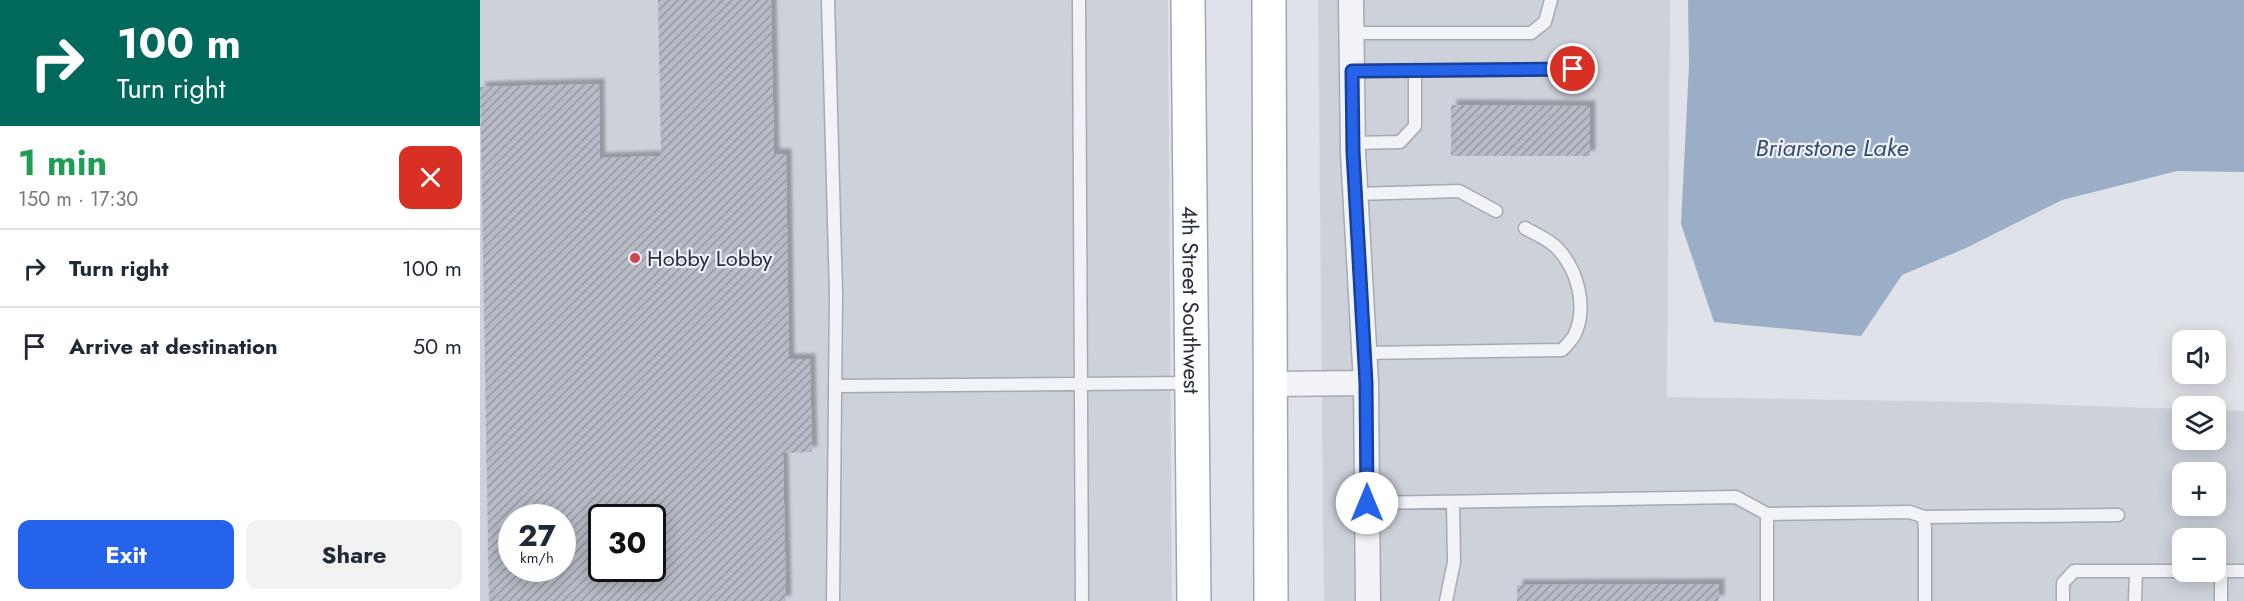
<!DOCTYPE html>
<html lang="en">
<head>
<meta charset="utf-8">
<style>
	body { margin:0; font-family:Jost,sans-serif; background:#f2f2f3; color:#1f2937; height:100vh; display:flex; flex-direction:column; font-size:22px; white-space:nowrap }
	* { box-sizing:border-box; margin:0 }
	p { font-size:20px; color:#747a83 }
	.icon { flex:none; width:33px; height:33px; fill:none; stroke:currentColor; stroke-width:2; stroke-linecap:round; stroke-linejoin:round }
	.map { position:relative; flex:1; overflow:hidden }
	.panel { display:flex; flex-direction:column; background:#fff; width:480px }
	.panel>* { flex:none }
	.guide { background:#00695c; color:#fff; overflow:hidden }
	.fabs { position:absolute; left:1692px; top:330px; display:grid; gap:12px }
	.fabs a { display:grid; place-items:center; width:54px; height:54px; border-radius:12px; background:#fff; box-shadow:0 3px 15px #0003; font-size:30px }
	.speed { position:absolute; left:18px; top:504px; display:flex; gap:12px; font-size:30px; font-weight:700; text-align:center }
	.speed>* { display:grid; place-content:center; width:78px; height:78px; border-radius:50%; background:#fff; box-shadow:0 3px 15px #0003; line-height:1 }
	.speed small { font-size:15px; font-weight:400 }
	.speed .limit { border:3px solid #111; border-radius:9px; background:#fff; color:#111 }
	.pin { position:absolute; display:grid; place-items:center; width:51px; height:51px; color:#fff; margin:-26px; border:3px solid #fff; border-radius:50%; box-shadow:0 2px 6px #0007 }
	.me { position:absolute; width:66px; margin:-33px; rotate:0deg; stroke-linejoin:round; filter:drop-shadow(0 0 4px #0008) }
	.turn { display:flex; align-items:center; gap:21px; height:126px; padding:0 18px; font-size:27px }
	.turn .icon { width:78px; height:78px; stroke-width:2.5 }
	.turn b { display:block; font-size:42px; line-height:51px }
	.round { display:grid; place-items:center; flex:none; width:63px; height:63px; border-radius:12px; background:#f2f2f3 }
	.overview { display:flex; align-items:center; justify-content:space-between; height:102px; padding:0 18px }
	h1 { font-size:36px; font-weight:700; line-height:45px; color:#1e9e55 }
	.primary-button { display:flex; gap:12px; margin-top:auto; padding:12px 18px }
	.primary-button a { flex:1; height:69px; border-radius:12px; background:#2563eb; color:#fff; font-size:24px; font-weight:700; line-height:69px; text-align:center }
	.primary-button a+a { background:#f2f2f3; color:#1f2937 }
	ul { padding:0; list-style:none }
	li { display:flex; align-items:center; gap:18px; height:78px; padding:0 18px; border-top:2px solid #e0e1e3 }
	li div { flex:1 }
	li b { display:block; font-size:22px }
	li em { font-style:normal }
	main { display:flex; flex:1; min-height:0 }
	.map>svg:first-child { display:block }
</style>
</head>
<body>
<main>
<section class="panel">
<div class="guide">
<div class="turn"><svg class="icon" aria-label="right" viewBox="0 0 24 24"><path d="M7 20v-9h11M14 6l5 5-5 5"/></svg><div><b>100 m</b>Turn right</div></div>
</div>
<div class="overview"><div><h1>1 min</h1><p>150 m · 17:30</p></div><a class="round" style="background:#d93025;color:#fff"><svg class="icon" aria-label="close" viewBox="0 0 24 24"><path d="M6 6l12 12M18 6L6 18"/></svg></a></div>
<ul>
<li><svg class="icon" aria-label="right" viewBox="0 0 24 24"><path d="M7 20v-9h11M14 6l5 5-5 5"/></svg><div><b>Turn right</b></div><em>100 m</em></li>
<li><svg class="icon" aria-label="arrive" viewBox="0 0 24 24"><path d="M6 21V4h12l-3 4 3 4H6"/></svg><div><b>Arrive at destination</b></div><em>50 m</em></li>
</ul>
<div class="primary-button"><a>Exit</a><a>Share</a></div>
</section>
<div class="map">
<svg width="1764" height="601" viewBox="0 0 1764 601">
	<defs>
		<pattern id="building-hatch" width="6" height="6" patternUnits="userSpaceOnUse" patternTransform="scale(1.5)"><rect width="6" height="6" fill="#b7bbc5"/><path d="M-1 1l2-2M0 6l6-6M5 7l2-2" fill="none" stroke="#9598a1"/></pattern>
		<filter id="shadow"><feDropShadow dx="5.5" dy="-5.5" stdDeviation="1.5" flood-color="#0004"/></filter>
	</defs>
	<rect width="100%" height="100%" fill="#dfe2e8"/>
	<path fill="#cdd1da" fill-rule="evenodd" d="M0,0H688L692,601H0ZM32,518H82V568H32ZM122,518H172V568H122Z
		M838,0H1190L1187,397L1497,402L1702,409V440H1736V410L1764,411V601H844ZM1702,472H1736V506H1702ZM1702,538H1736V572H1702Z"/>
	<path fill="#9baec8" d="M1208,0H1764V172L1697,171L1582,200L1486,248L1422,275L1381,336L1234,322L1201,224L1209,65Z"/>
	<path fill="url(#building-hatch)" fill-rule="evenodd" filter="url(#shadow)" d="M178,0H291L294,154H306L309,359H330L332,452L303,453L306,601H9L0,87L119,84L120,158L181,156ZM32,518H82V568H32ZM122,518H172V568H122Z
		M971,105L1110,106V156H971Z
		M1239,584V601H1037V585Z"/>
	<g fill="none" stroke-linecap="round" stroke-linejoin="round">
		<defs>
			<path id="lane" d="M348,0L356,294L353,601
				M599,0L602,601
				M872,33H1051L1065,22L1071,0
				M872,71L1093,69
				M873,143L920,142L935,126V70
				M876,194L979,191L1016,211
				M884,353L1082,350C1086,346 1091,341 1094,336C1108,308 1098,270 1077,248C1070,240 1055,234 1045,228
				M355,386L710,383
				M887,503L1256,497L1287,514L1430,512L1444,517L1445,529V601
				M1287,514V601
				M1444,517L1638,515
				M1736,571H1764
				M966,601L974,562L973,502
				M1583,601V583L1594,571H1702
				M1655,601L1656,571
				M1741,601V571"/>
			<path id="street" d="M871,0L873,152L886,383L888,601
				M792,384L886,383"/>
			<g id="primary">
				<path id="s1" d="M708,0L714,601"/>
				<path d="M789,0L791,601"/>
			</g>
		</defs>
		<use href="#lane" stroke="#a4a9b2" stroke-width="15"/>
		<use href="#street" stroke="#a4a9b2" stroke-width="27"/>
		<use href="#primary" stroke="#9fa6b4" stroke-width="36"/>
		<use href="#lane" stroke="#f2f3f7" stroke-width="12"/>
		<use href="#street" stroke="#f2f3f7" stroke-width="24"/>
		<use href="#primary" stroke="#fff" stroke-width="33"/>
	</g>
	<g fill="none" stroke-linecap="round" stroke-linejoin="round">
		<defs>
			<path id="route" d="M887,503L886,383L873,152L872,71L1093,69"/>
		</defs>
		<use href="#route" stroke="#184099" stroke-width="15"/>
		<use href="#route" stroke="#2563eb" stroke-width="10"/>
	</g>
	<circle fill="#cc4551" stroke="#eff1f6" stroke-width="2" cx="155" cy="258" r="6"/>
	<g text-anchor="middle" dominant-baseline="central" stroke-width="4.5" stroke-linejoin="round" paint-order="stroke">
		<g font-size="22" fill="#282f3f" stroke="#eff1f6" text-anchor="start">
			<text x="167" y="258">Hobby Lobby</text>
		</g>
		<g font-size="22" fill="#282f3f" stroke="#eff1f6">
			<text stroke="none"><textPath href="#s1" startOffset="300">4th Street Southwest</textPath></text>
		</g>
		<g font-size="24" font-style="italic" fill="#334b73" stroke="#eff1f6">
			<text x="1352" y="147">Briarstone Lake</text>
		</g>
	</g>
</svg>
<div class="fabs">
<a><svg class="icon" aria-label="sound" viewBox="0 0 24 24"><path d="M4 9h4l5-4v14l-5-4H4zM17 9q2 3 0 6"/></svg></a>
<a><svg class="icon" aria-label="layers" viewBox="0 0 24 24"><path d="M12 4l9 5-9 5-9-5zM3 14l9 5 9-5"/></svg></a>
<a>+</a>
<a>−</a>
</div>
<div class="speed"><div>27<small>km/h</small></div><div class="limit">30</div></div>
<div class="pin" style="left:1093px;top:69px;background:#d93025"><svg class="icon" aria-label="arrive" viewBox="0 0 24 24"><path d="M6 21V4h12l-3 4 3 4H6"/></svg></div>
<svg class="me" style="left:887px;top:503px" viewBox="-20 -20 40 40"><circle r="19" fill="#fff"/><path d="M0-13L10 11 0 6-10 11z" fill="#2563eb"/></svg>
</div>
</main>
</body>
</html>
